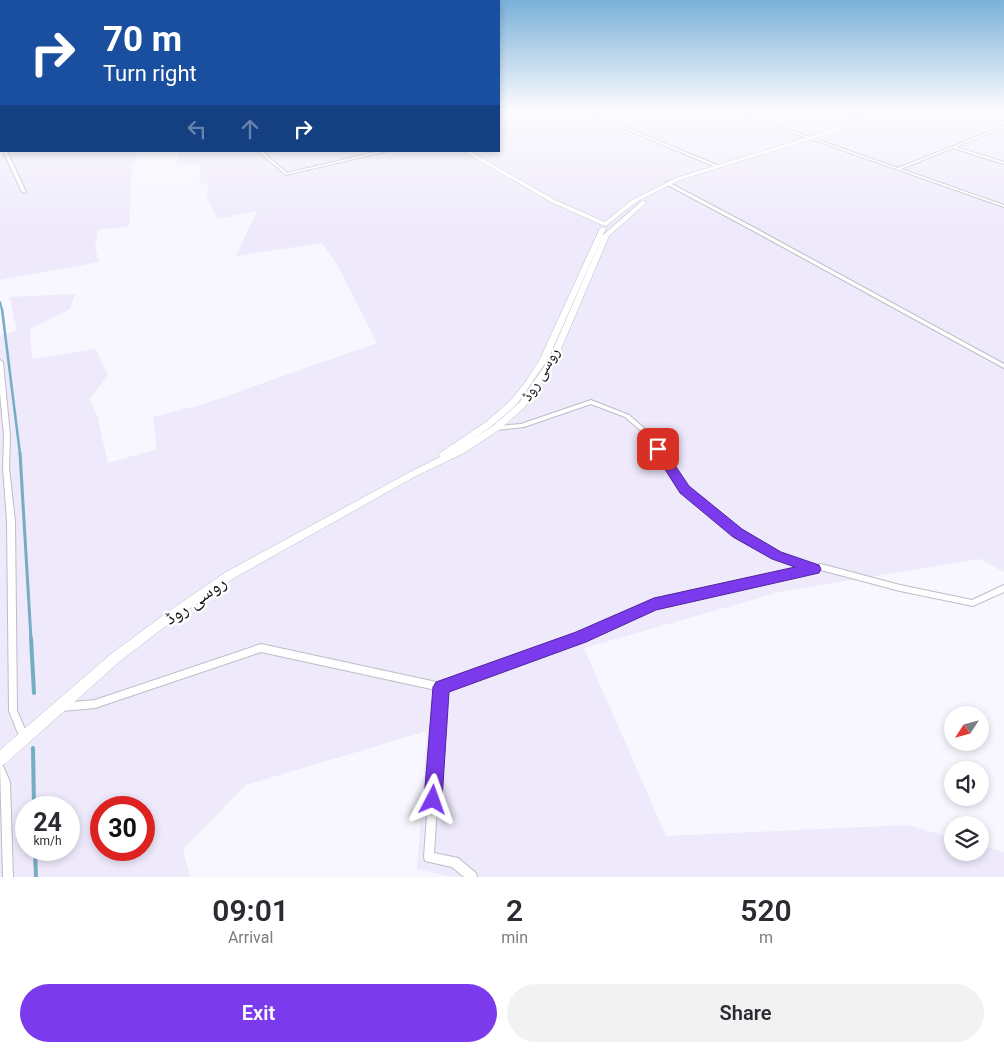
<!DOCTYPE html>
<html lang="en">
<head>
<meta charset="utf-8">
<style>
	body { margin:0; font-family:Roboto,"Noto Naskh Arabic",sans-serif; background:#f2f2f3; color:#2b2b33; height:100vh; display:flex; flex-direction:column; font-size:19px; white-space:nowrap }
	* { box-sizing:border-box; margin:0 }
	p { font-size:16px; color:#7c7c81 }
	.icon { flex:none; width:28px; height:28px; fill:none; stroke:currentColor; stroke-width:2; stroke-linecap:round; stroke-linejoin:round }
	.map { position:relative; height:877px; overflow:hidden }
	.panel { display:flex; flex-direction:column; background:#fff; flex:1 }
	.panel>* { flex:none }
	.top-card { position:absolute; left:0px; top:0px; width:500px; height:152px; box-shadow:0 2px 8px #0003; background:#1a4fa0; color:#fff; overflow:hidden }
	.needle { width:32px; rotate:234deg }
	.tools { position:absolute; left:944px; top:706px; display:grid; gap:10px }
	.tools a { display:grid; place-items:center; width:45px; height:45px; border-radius:50%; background:#fff; box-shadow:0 2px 8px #0003; font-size:25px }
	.speed { position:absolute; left:15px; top:796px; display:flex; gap:10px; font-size:25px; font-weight:700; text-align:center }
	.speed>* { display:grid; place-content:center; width:65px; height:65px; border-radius:50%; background:#fff; box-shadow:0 2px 8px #0003; line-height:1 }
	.speed small { font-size:12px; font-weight:400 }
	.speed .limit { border:8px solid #d22; background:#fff; color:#111 }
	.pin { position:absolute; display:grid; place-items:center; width:42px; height:42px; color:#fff; margin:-21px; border-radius:10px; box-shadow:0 2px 8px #0006 }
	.me { position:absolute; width:55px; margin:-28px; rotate:4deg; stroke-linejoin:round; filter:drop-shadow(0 0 4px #0008) }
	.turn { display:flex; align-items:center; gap:18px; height:105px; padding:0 20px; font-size:22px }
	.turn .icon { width:65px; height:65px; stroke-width:2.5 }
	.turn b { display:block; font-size:35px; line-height:42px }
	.lanes { display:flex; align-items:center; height:48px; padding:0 20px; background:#0003; justify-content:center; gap:25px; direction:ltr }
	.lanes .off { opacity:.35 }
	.eta { display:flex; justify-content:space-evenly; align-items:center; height:85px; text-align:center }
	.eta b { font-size:30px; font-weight:600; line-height:35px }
	.button { display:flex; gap:10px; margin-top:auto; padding:10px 20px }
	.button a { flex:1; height:58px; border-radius:30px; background:#7c3aed; color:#fff; font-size:20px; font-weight:600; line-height:58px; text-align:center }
	.button a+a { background:#f2f2f3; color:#2b2b33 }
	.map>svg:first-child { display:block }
</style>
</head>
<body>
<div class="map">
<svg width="1004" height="877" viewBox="0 0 1004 877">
	<rect width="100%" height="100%" fill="#f8f6fe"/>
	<path fill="#eee9fb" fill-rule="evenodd" d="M0,111L1,151H137L138,154L132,165L129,226L98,230L95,247L99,262L0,280Z
		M499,111H1004V572L980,559L783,591L584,648L666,836L908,825L952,838V852H980V845L1004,852V877H453L417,869L427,731L246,785L183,849L190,877H0V336L17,331L10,297L75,294L70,309L30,329L32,359L96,349L108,376L89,399L97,415L108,463L157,449L153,417L204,404L377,343L338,266L322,243L236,256L257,211L217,219L207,198L209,184L199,183L201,164L175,166L180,151H499ZM26,808H69V850H26ZM101,808H144V850H101Z"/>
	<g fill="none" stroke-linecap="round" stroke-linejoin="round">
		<path stroke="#75adc3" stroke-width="2" d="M0,302L2,310"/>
		<path stroke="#75adc3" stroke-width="2.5" d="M2,309L20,454"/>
		<path stroke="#75adc3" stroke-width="3" d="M20,453L31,639"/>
		<path stroke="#75adc3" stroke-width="4" d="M31,638L34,693
			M33,748L34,808
			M35,850L36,877"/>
		<defs>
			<path id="street" d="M582,111H587L719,166L716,167Z
				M731,111H736L898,168L1004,126V128L956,147L1004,162V164L953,148L901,169L1004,205V207Z
				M836,111H841L871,121L868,122Z
				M0,120H1V122H0Z
				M0,140H1V144H0Z
				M3,151H7L26,192L25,193L22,192Z
				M258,151H262L287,173L380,151H388L286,175Z
				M666,182H668L753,227L1004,364V368L960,344L750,229L666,184Z
				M0,360L3,362L10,436L9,468L15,521L17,711L29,738L27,741L24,743L21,741L9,711L7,521L3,468L4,436L0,393Z
				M591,400L629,415L652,435L686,487L740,531L780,553L814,566L821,564L900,585L972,600L1004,585V592L973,606L900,591L821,570L655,608L583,640L445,690L434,853L458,858L476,873L477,877H464L452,867L425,861L424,857L436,690L261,652L95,708L62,711L59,710L58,707L59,704L62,703L95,700L261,644L441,683L577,634L654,602L803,568L774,557L734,535L682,491L648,437L625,417L591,404L524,427L496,430L493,428L496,426L521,424Z
				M0,764L3,766L10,782L13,877H3Z"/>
			<path id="secondary" d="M893,111H901L680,180L636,202L606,226L602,225L551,202L463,151H469L555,200L605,222L632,200L676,178Z
				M642,201L647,202L609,236L556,361L525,407L499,430L464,453L416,476L234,578L180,615L119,662L5,764L0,766V750L111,654L172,609L226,572L410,472L440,457L439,455L440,453L486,422L511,400L524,384L540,359L600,228L605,227L606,228L548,359L517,404L492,426L471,440L493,426L519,403L548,361L603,235Z"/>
		</defs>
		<use href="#street" stroke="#bfbcc6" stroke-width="2"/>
		<use href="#secondary" stroke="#bfbcc6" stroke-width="1"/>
		<use href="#street" fill="#fff" fill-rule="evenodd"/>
		<use href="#secondary" fill="#fff" fill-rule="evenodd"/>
	</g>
	<linearGradient id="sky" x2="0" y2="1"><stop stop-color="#7ab1d9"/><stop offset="0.47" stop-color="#fcfbff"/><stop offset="1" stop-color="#fcfbff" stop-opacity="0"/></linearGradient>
	<rect width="1004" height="234" fill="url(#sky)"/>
	<path fill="#7c3aed" stroke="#51269a" d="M658,445L662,446L689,486L742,529L781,552L819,565L821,569L819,573L656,610L586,642L449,692L442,800L439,806L433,809L427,806L424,800L433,687L436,682L576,632L654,598L795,567L772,559L733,537L680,493L652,449Z"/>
	<g text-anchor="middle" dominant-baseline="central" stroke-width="5" stroke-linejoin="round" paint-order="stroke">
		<g font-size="16" fill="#151418" stroke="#fff">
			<text transform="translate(540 374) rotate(-59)">روسی روڈ</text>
		</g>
		<g font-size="19" fill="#151418" stroke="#fff">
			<text transform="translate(195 600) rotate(-35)">روسی روڈ</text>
		</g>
	</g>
</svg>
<div class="tools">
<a><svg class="needle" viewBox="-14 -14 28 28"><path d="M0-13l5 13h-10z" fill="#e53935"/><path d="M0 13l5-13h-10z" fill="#7c7c81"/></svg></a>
<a><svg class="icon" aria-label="sound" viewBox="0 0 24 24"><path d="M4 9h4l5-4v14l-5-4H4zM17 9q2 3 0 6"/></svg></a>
<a><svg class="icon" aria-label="layers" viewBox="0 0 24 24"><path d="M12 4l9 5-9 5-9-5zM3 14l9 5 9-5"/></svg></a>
</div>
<div class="speed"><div>24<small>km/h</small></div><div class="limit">30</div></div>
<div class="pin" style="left:658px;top:449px;background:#d93025"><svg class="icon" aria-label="arrive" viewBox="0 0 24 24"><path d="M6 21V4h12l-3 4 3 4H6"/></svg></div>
<svg class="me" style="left:433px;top:800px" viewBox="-20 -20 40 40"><path d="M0-17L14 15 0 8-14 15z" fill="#7c3aed" stroke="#fff" stroke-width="4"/></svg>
<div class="top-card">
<div class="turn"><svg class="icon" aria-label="right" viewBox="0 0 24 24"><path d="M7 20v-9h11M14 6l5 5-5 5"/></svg><div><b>70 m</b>Turn right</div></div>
<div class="lanes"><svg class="icon off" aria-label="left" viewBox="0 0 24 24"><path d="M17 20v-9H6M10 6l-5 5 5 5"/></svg><svg class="icon off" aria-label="ahead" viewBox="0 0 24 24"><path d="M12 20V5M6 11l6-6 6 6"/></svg><svg class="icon" aria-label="right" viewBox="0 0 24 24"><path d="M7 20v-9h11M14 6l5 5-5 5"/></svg></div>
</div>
</div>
<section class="panel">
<div class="eta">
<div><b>09:01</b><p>Arrival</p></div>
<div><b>2</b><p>min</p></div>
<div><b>520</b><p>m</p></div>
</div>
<div class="button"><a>Exit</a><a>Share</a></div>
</section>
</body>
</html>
